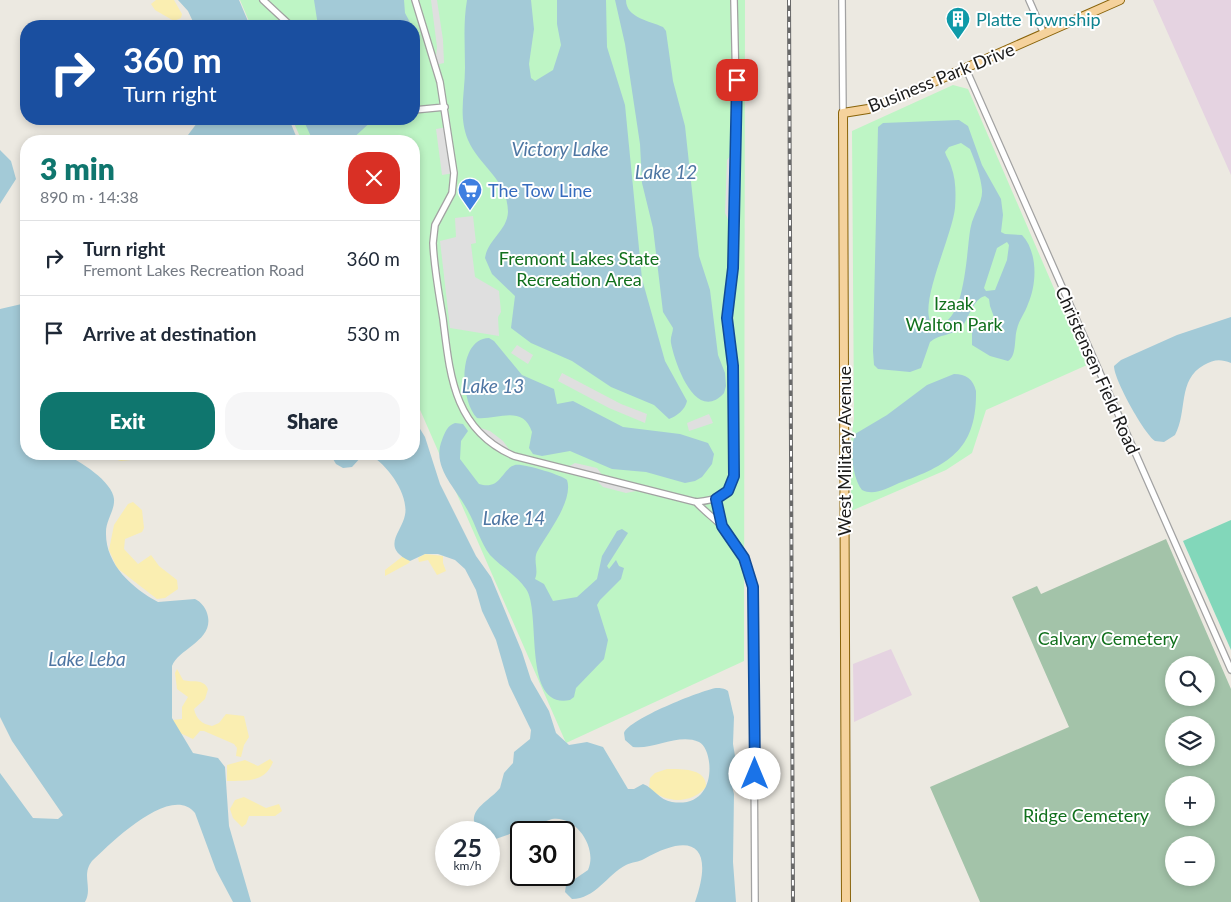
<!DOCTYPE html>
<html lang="en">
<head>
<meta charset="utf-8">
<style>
	body { margin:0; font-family:Lato,sans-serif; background:#f6f6f7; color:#1f2937; height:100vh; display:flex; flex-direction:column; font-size:19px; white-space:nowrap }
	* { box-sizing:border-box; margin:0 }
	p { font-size:16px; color:#747a83 }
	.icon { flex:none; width:28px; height:28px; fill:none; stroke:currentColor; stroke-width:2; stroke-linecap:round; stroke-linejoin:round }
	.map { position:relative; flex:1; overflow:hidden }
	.panel { position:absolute; left:20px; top:135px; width:400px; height:325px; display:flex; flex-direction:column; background:#fff; border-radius:20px; box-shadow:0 2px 8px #0003 }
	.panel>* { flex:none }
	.hud { position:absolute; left:20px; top:20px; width:400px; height:105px; border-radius:20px; box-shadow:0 2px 8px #0003; background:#1a4fa0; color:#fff; overflow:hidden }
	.controls { position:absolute; left:1165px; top:656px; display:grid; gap:10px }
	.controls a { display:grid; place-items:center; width:50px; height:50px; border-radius:50%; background:#fff; box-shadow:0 2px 8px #0003; font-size:25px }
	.speed { position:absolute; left:435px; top:821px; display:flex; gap:10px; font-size:25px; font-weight:700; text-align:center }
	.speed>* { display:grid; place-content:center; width:65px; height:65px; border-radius:50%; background:#fff; box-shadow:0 2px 8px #0003; line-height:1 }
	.speed small { font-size:12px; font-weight:400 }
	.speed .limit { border:2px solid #111; border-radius:8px; background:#fff; color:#111 }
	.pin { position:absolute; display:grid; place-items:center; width:42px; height:42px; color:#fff; margin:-21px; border-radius:10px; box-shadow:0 2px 8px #0006 }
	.me { position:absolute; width:55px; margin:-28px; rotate:0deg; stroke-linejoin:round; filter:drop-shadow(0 0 4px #0008) }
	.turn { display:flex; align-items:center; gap:18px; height:105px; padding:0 20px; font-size:22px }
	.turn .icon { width:65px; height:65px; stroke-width:2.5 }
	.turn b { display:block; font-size:35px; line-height:42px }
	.round { display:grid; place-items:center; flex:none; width:52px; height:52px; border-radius:20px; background:#f6f6f7 }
	.overview { display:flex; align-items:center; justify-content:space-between; height:85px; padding:0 20px }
	h1 { font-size:30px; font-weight:800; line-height:38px; color:#0f766e }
	.action { display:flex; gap:10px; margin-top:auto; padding:10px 20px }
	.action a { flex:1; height:58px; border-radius:20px; background:#0f766e; color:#fff; font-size:20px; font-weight:800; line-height:58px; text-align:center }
	.action a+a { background:#f6f6f7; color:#1f2937 }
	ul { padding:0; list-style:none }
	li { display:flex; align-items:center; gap:15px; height:75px; padding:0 20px; border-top:1px solid #e0e1e3 }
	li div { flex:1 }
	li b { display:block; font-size:19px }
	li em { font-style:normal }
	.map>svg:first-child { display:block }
</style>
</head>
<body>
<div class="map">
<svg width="1231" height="902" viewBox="0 0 1231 902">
	<rect width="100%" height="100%" fill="#ece9e1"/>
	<path fill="#e5d3e1" d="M1153,0H1231V175Z
		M891,649L912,695L854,722L853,664Z"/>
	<path fill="#faeeb1" d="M156,0H174L182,14L181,18L174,21L155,10L151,4Z
		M96,454H135L131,460L121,461Z
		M133,502L142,510L144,528L142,532L125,539L124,549L138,564L151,555L159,566L177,580L178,589L165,598L157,599L117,568L109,550L114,525L128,504Z
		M425,554L443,556V563L446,571L437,575L428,560L419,562L418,558Z
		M403,556L410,561L409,563L385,576V570Z
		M177,669L183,680C193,683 203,678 208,689L205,699L194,709C196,719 202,724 212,726L219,723L226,714L244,716L249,737L244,745L241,757L236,756L237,748L234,744L204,731H200L193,739L180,733L173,720L182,719V707L188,697L177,689L175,673Z
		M270,759L273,762C264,784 245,780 227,781V765L245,760L258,766Z
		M667,769C681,769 707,768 706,787C691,805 664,803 649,788L650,778L655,773Z
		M244,797L266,808L279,804L282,811L275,816H249L246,824L242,827L233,818L230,809L235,800Z"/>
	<path fill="#a3c3a9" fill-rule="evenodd" d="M1166,539L1231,689V902H980L930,787L1069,727L1012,597L1037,586L1041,594ZM1174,665H1206V698H1174ZM1174,725H1206V758H1174ZM1174,785H1206V818H1174ZM1174,845H1206V878H1174Z"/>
	<path fill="#bef5c5" d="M240,0H745L744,661L566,743L414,396V141H302L292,119H414V26H251Z
		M953,85L968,89L1087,365L986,410L972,453L946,470L851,511V441L854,418L852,131Z"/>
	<path fill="#82d7ba" d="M1231,520V650L1183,541Z"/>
	<path fill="#dfdfdf" d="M431,0H437L443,40L444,63L435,65L437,47Z
		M447,127L454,173L442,175L436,129Z
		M737,147L733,230L725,213L727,160Z
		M473,216L476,243L471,244L475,277L499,291L501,312L498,317L499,336L450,328L440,241L456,237L455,218Z
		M517,345L533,355L528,364L511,353Z
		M562,373L621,404L647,414L645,423L609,408L558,381Z
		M709,414L713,423L689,431L687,423Z
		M474,426L490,431L503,441L514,456L504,451Z
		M575,463L597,468L606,480L646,489L626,493L603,487L592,476L564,469Z"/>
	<path fill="#a3cad7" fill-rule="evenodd" d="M178,0H239L250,26H195L188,11Z
		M314,0H404L405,13L412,26H318Z
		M467,0H531L534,29L529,64L531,78L535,81L553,70L561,45L557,24V0H606L607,47L625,105L642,279L665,361L687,401C685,410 677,416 669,419L654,405L611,387L572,361L531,343L511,328L515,296L492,274L485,258C488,239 507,231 508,212C508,180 479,166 468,140C458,116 465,93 465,68C465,45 463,23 467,0Z
		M615,0H626C626,18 650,21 663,27L666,31L673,81L685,126L699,256L710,290L718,355L725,373L726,386L724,393C696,424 675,364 671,343C670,337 673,333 673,328L663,312L653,228L642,183L640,144L625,44Z
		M200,119H289L298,141H178L188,135Z
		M303,119H374L350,141H313Z
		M959,120L968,126L982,165L1001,199L1003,215L1001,232L1005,234L1022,235C1038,252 1037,284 1028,304C1025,313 1019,320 1017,329C1014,338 1017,356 1008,361L990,356L972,345V330L991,321L994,317L990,306L989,299L985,296C973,299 969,318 962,327C952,336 939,334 930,342L921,368L910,372L878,369L874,365L873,351L878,127L883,123ZM961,143L970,149C975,161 981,177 982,190C983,202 973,215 971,226C966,244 967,339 930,321C921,298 952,236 955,208C956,194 956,179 951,166C950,161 946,157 945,152L949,147ZM1007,242L1009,245L1007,260L995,290L986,291L984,288L997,248Z
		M0,150L11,161L16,179L0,204Z
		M26,303V454C37,454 54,451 64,454C79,460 113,482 114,499C115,510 106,520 106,532C105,564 132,588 158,602L195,599C201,602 205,607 207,613C216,640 179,648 172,666V718L193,753L218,758L225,767L229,826L251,902H233L216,870L195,813C171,783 111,843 92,861C81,875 93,888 85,902H0V773L33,818L58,819L63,815L12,741L0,717V309Z
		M1231,317V363C1221,359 1214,359 1204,365C1177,380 1188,411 1175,435L1164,442L1155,441C1144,433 1114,380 1114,366L1121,360L1177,335Z
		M489,338L494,341L522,375L554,389L557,404L573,401L623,427L680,434L708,443L714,454L712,464L702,477L695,481L685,483L646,472L612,469L570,451L542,456L533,454L529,448L532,432C523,404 497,420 477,418C460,401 457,339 489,338Z
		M954,374C966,374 973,379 976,391C977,450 948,465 899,483C888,488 874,496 862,490C852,478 850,448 855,434L887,415L927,385Z
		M414,419L425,437L440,484L476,556L491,577L522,652L531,680L549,711L556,733L569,745L587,742L603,747L628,789H634L643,784C654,788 659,800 672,802C719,809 714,749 699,742C678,733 654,750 633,747L625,740L624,733C629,719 700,691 716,688C721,688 724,688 728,691L734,717L733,744L735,756L729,774L734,794L733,862L736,902H695C714,848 695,830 644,859C639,862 632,862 626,865C607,875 595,899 572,899L565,892L566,885L588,870C598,848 576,815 552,819L490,841L489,832H478C464,810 489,802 500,788L504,773L513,763L514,752L530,739L531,730L509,685L496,640L482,611L476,590L465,569L455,560L438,554H425L410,561C380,547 402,532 405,515C409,495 388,465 371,456H362L352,467L343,468L336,464L330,454H414Z
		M455,423L463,424L468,431L461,441L460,459L479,484C501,491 502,468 515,465C522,463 562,475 567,480C574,501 546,535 537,552C533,561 539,570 535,579L544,584L553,601L577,597L597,579L602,556L617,531L622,529L628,533L607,566L609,569L616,560L619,566L624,568L621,579L600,600L597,605L608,640L604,659L576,688L574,697L570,700C521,710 542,612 526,589C517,575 501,567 490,555C480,542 476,525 468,511C456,488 431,467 442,440C445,432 447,426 455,423Z"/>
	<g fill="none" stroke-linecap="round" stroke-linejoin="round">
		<defs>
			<path id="minor" d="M263,0L291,26
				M415,0L440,82L454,173L452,193L435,225L433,243C434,268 439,294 443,319C450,376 454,430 514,456L696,502C715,500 731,497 734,476L733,372L727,318L733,268L737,136L734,0
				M842,0L843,113
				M1029,0L1044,34
				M966,69L1231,670
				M414,110L445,107
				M716,499L722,526
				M696,502C704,511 714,518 723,527C738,543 749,565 753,587L755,902"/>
			<path id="major" d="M846,902L843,113L868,109L895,99L1120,0"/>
		</defs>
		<use href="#minor" stroke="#a2a2a2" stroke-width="8"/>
		<use href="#major" stroke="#896309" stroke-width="10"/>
		<use href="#minor" stroke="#fff" stroke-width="5.5"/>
		<use href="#major" stroke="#f5d29c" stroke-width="8"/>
		<defs>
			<path id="rail" d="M789,0L793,902"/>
		</defs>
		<use href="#rail" stroke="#696969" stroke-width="4"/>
		<use href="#rail" stroke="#fff" stroke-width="2" stroke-dasharray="5.5" stroke-linecap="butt"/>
	</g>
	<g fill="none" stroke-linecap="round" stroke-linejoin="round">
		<defs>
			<path id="route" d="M737,80L733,268L727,318L733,366L734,476L728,491L716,499L722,526L744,558L753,587L755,774"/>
		</defs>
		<use href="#route" stroke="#114b97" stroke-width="12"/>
		<use href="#route" stroke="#1a73e8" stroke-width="9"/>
	</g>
	<defs>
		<symbol id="building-pin" viewBox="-11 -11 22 30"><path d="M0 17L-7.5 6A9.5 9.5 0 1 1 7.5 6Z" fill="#0f9aa8" stroke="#fff"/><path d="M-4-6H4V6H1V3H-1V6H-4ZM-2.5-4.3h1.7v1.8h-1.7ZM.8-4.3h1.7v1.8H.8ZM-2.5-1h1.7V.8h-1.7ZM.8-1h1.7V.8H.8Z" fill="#fff"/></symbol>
		<symbol id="supermarket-pin" viewBox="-11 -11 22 30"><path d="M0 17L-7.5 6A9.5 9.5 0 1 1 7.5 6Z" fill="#3f7fe0" stroke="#fff"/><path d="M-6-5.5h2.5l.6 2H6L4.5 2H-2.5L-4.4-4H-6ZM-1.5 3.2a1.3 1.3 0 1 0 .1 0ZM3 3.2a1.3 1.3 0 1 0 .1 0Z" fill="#fff"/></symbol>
	</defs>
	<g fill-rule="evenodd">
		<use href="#building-pin" x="944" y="5" width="28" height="38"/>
		<use href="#supermarket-pin" x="456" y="176" width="28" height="38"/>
	</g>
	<g text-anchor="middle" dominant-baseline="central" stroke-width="4" stroke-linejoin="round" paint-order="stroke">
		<g font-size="18" fill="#0d838f" stroke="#fff" text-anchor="start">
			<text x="976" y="19">Platte Township</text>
		</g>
		<g font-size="18" fill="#1b1b1b" stroke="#fff">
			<text transform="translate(941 77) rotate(-22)">Business Park Drive</text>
			<text transform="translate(1098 370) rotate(66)">Christensen Field Road</text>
			<text transform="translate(844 451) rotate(-90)">West Military Avenue</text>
		</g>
		<g font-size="18" fill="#366cbe" stroke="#fff" text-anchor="start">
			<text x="488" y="190">The Tow Line</text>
		</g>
		<g font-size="18" fill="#11701d" stroke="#fff">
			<text x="579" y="258">Fremont Lakes State<tspan x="579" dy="21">Recreation Area</tspan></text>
			<text x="954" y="303">Izaak<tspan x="954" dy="21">Walton Park</tspan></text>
			<text x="1108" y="638">Calvary Cemetery</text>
			<text x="1086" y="815">Ridge Cemetery</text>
		</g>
		<g font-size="19" font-style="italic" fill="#4e76a3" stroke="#fff">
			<text x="560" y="148">Victory Lake</text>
			<text x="666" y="171">Lake 12</text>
			<text x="493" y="385">Lake 13</text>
			<text x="514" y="517">Lake 14</text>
			<text x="87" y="658">Lake Leba</text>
		</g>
	</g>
</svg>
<div class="controls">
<a><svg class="icon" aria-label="search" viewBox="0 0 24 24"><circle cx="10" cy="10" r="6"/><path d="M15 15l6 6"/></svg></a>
<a><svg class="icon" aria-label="layers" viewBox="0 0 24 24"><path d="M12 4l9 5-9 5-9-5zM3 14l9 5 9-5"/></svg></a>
<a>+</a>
<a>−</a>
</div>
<div class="speed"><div>25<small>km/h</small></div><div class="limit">30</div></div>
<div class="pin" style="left:737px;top:80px;background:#d93025"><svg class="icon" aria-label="arrive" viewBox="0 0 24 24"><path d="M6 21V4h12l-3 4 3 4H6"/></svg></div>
<svg class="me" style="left:755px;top:774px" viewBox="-20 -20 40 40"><circle r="19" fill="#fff"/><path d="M0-13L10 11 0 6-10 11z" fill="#1a73e8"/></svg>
<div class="hud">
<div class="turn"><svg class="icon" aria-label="right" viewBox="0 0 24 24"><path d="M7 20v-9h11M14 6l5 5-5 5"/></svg><div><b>360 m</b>Turn right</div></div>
</div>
<section class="panel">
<div class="overview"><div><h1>3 min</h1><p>890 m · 14:38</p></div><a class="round" style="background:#d93025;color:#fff"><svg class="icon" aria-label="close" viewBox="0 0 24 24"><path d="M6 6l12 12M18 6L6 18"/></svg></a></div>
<ul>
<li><svg class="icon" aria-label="right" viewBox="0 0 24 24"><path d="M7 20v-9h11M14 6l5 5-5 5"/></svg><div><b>Turn right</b><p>Fremont Lakes Recreation Road</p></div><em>360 m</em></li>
<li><svg class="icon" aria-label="arrive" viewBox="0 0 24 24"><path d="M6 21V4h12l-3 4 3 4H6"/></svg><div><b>Arrive at destination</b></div><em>530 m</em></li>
</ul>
<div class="action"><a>Exit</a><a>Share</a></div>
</section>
</div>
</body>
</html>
